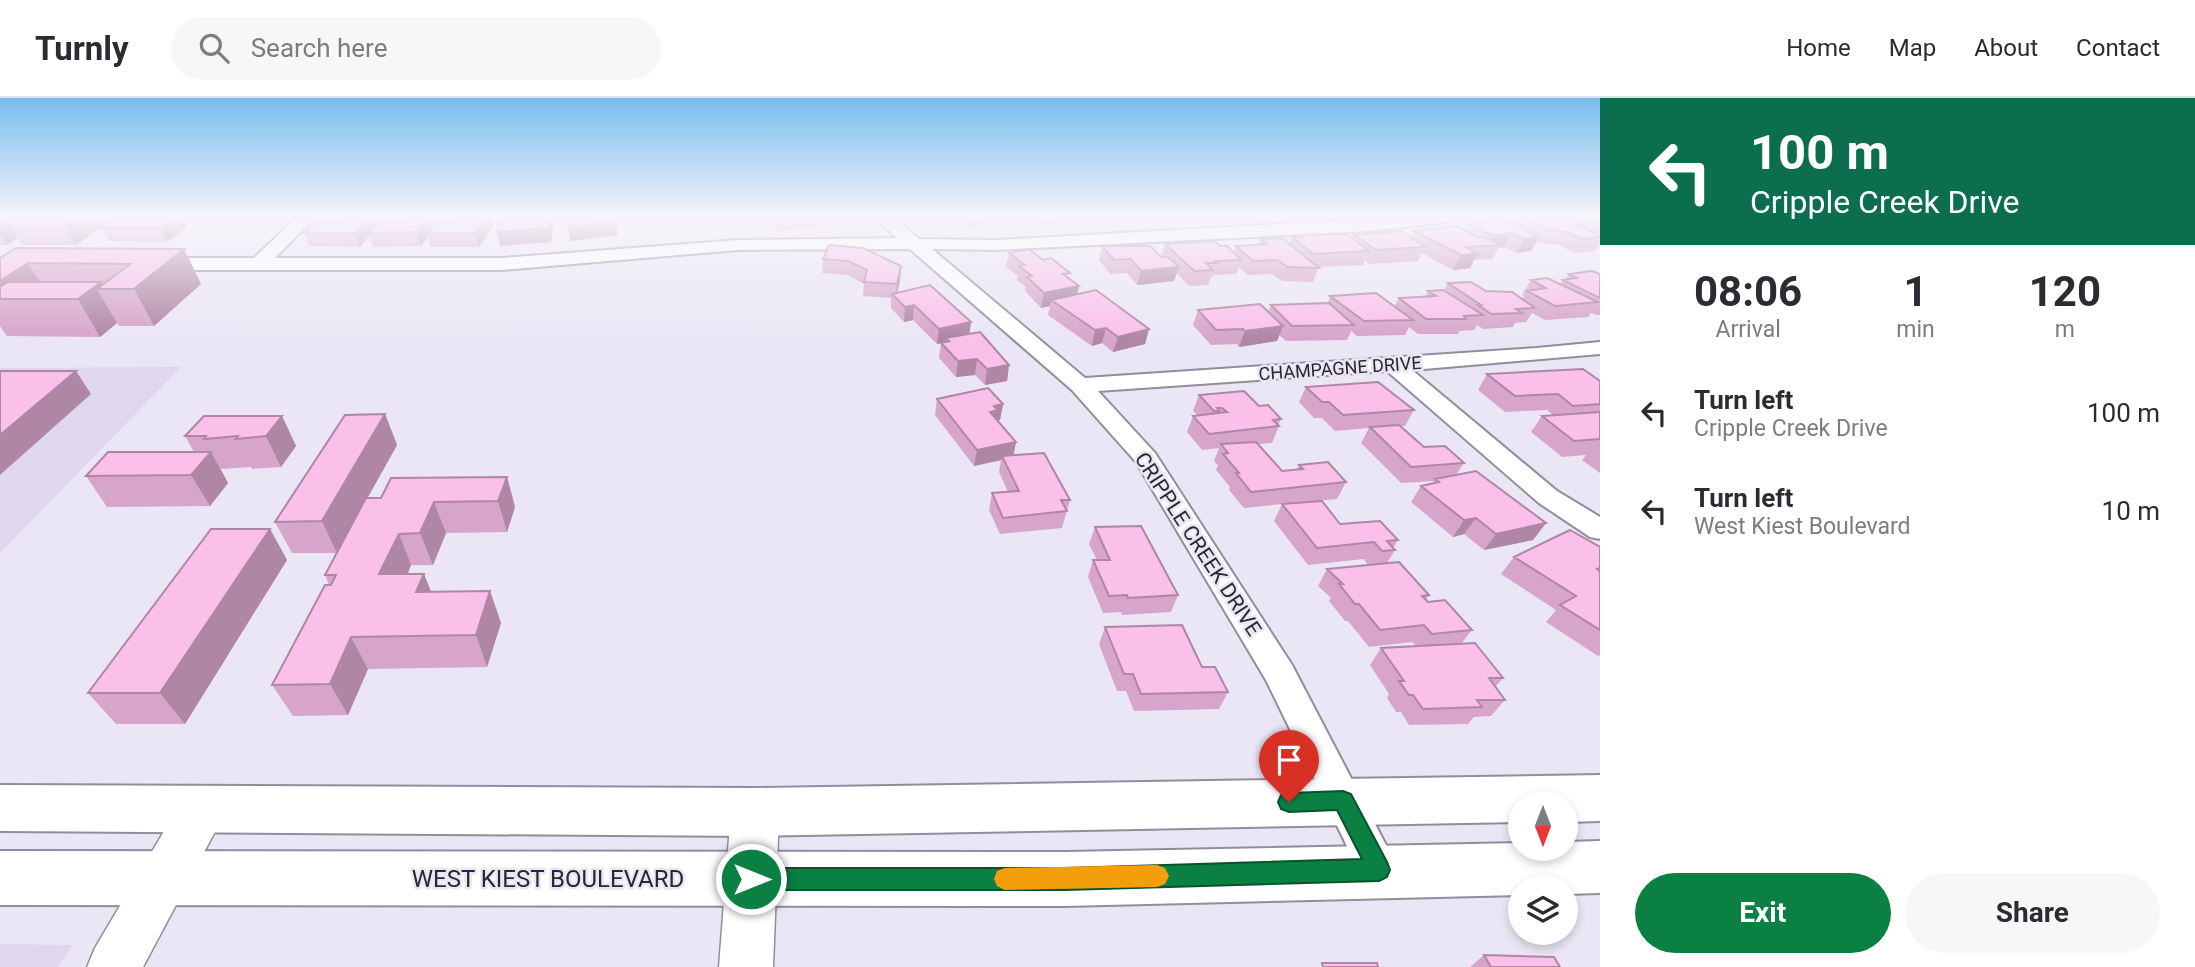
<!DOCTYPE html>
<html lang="en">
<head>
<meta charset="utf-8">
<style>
	body { margin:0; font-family:Roboto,sans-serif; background:#f7f7f7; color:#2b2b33; height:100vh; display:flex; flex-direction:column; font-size:26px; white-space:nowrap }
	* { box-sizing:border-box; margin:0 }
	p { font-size:23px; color:#7c7c81 }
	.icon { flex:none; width:38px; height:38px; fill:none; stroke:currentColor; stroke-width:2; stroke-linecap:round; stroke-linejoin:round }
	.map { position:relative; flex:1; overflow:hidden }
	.details { display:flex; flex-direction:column; background:#fff; width:595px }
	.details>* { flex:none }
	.guide { background:#0b6e4f; color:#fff; overflow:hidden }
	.needle { width:46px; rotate:180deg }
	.tools { position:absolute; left:1508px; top:693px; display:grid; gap:14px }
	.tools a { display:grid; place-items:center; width:70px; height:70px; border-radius:50%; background:#fff; box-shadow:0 4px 10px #0003; font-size:35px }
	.pin { position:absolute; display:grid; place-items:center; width:60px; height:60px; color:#fff; margin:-72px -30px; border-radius:50% 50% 50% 0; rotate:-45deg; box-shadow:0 0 7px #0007 }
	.pin .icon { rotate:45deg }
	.me { position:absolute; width:77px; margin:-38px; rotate:90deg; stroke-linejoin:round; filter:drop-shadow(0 0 5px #0008) }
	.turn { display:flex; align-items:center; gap:24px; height:147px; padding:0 35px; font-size:32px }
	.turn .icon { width:91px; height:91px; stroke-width:2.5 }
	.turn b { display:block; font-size:49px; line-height:60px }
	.eta { display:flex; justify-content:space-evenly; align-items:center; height:119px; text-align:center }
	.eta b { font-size:42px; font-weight:700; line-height:49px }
	.button { display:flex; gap:14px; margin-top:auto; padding:14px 35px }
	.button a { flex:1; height:80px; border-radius:42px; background:#0b8043; color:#fff; font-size:28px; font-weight:700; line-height:80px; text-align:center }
	.button a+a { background:#f7f7f7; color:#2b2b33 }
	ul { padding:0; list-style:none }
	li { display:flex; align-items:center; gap:21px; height:98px; padding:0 35px }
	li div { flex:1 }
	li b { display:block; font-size:26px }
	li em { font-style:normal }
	header { display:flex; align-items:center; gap:42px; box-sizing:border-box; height:98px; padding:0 35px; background:#fff; border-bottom:2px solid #e1e1e2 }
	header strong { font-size:33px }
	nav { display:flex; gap:38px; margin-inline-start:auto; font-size:24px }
	.search { width:490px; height:63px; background:#f7f7f7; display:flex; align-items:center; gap:18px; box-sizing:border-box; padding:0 24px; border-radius:38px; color:#7c7c81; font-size:26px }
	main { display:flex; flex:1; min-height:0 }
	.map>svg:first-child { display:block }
</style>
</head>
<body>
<header>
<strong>Turnly</strong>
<div class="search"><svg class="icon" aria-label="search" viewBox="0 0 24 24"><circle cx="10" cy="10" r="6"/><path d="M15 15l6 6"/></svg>Search here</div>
<nav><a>Home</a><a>Map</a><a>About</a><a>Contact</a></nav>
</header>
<main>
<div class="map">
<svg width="1600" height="869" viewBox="0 0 1600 869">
	<rect width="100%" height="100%" fill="#ebe6f5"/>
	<path fill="#dfd7ed" d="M181,269L0,455V270Z
		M0,846L72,847L58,869H0Z"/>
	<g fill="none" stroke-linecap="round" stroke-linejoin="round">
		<defs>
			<path id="minor" d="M297,119H315L275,160H502L738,142L897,140L875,119H893L919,141L997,142L1402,119H1455L1447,124L1368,133L997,152L932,151L1085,280L1537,250L1600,244V256L1412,272L1557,393L1600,419V441L1590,439L1539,405L1387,273L1098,293L1155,355L1292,567L1399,772L1393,785L1379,791L1365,785L1266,582L1136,364L1072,292L910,151L738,152L502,172H153L144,166L153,160H254Z"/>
			<path id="tertiary" d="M203,690L220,696L227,711L143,869H87L95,850L186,696Z
				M755,693L772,699L779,714L773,869H719L731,714L738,699Z"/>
			<path id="secondary" d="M1600,677V723L1566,724V705H1521V724L755,738L0,733V687L755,690Z
				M1600,743V795L1566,796V789H1521V797L1065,808L0,807V753L1065,754L1521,745V751H1566V744Z"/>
		</defs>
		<use href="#minor" stroke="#928d9b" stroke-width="4"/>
		<use href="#tertiary" stroke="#928d9b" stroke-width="3"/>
		<use href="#secondary" stroke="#928d9b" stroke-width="4"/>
		<use href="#minor" fill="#fff" fill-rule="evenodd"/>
		<use href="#tertiary" fill="#fff" fill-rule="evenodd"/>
		<use href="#secondary" fill="#fff" fill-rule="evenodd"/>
	</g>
	<path fill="#d7a5c9" d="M0,119H114L76,147H22L18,140L7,147H0Z
		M118,119H182L187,129L167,144L110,143L102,130Z
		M463,119H491L493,128L479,149H431L428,139L421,148L373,149L369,138L360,149L309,148L304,135L376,126L459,124Z
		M773,119H829L828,129L776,133L773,124Z
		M930,119H987L986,126L968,129L959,122L938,125Z
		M1034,119H1078L1077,122L1040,127Z
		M1091,119H1141L1139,123L1118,124L1113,119L1092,120Z
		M1151,119H1176V121L1154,122Z
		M1521,119H1569L1572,120L1573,119H1600V146L1595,153L1574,155L1559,147L1536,144L1531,153L1516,155L1504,149L1499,150L1492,161L1474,162L1470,170L1453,172L1422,155L1418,163L1369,166L1365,162L1363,167L1319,169L1313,184L1282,183L1272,176L1248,177L1239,169L1236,176L1213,177V179H1211L1208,187L1189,188L1177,175L1174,183L1137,187L1127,175L1110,176L1099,162L1102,148L1161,159L1165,146L1220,148L1234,155L1236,148L1258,147L1260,141L1289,145L1292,139H1300L1301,137L1352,141L1354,137L1411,139L1414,133H1467L1471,127H1516Z
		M184,151L201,186L154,228H119L117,225L100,239L7,238L0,228V160Z
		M1009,155L1069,181L1079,188L1077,196L1149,231L1145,246L1113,254L1102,245L1092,248L1048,217L1050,208L1041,210L1025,193L1026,189L1017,182L1018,178L1006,169Z
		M823,161L901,168L900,183L897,194L971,224L969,235L1009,267L1007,283L985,287L975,277L956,279L939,260L941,245L937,246L913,222L904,224L891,210V200L863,198L864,186L848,177L822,175Z
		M1569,176H1600V217H1596L1591,215L1588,219L1545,222L1532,215L1526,224L1515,225L1513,229L1483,231L1477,227L1474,232L1459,233L1458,236H1418L1409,229L1405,237L1357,238L1351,233L1347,242L1286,243L1279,237L1277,243L1239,249L1237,246L1211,247L1193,227L1198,212L1268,214L1271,207L1328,205L1330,198L1394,209L1399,200L1425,199L1428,193L1444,192L1448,185L1522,201L1524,198L1522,197L1531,182L1560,186L1563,182L1566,181Z
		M1487,276L1600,283V375L1582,362L1586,357L1562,359L1531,334L1542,318L1553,317L1547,312L1505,314L1478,292Z
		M1306,289L1414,312L1405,328H1401L1424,349L1464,365L1456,377L1546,425L1533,442L1484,452L1464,436L1453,439L1411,404L1421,388L1432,386L1434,383L1401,385L1361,345L1369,330L1335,333L1322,320H1314L1299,304Z
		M1199,297L1259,308L1281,321L1278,327L1279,328L1272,345L1258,346L1282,373L1297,372L1299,367L1346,384L1337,401L1286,406L1340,426L1398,442L1393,450L1395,452L1387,465L1429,497L1426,502L1428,504L1472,532L1461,546L1503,580L1495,589L1505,602L1491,618L1474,619L1468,626L1409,627L1401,614H1396L1387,600L1389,596L1370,567L1381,550L1416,548L1412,544L1369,549L1348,523H1345L1329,503L1331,500L1318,488L1327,471L1368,467L1364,461L1308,467L1274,423L1282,406L1244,410L1229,392L1230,389L1216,372L1218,367L1214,363L1219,350L1202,352L1187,334L1193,318L1197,317L1193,313Z
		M937,301L1003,306L1000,322L998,323L1016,344L1013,357L1070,402L1062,430L1000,436L989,412L992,395L1008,394L999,374L1001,362L974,368L935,317Z
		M385,316L397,347L367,400H381L507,379L515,409L507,434L446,435L433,467H411L408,476H424L431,494L490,493L501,525L487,569L368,571L348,617L293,618L272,587L329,487L325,477L337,455H292L275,424Z
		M282,318L296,348L281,369L252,371L251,369L221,371L219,368L228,385L210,408L107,409L86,378L194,354L185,338Z
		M1095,429L1178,497L1171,514L1122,517L1121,514L1103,515L1088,479L1093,462H1097L1089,446Z
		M270,431L287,462L185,626H116L88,595Z
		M1600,449V557L1598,558L1546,524L1556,512L1501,476L1514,459Z
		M1105,529L1202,569L1228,594L1219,611L1134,613L1126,593H1117L1099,546Z
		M1484,857L1560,869H1470Z"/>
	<path fill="#af86a4" d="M0,119H5L18,140L7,147L0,136Z
		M60,119H114L76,147Z
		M176,119H182L187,129L167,144L161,130Z
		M370,119H374L377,129L368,135L369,138L360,149L355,135Z
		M429,119H433L436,129L427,135L428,139L421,148L417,134Z
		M486,119H491L493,128L479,149L475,135Z
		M551,119H553L554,125L551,144L500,148L497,134Z
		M939,119H959V122L938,125Z
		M969,119H987L986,126L968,129Z
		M1041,119H1078L1077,122L1040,127Z
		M616,124L618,137L570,143L568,129Z
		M1511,135L1504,149L1499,150L1500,147L1487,148L1493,138Z
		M1539,139L1531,153L1516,155L1524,141Z
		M184,151L201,186L154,228L134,191Z
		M1477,156L1470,170L1453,172L1461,157Z
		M28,165L50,201H0V183Z
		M901,168L900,183L896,201L897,186Z
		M1179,169L1174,183L1137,187L1141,173Z
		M101,184L105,191H97L117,225L100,239L78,201Z
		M1079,188L1076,202H1051L1050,208L1041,210L1044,195Z
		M914,207L913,222L904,224L905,209Z
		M971,224L969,239L945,240V244L937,246L939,231Z
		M1283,228L1277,243L1239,249L1245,233Z
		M1106,230L1102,245L1092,248L1095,232Z
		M1149,231L1145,246L1113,254L1118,239Z
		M977,261L975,277L956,279L958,263Z
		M1009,267L1007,283L985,287L987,271Z
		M76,273L91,296L0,377V337Z
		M1003,306L1000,322L996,323L990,314L994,308Z
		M385,316L397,347L337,455L322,423Z
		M282,318L296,348L281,369L266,338Z
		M1016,344L1013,360L1002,358L1001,362L974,368L977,352Z
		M211,354L228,385L210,408L191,377Z
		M507,379L515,409L507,434L498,403Z
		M434,404L446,435L433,467L420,435Z
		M1476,420L1464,436L1453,439L1464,422Z
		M1546,425L1533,442L1484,452L1496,436Z
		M270,431L287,462L185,626L160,595Z
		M399,436L411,467L394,508L379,476Z
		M424,476L436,507L416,494Z
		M490,493L501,525L487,569L476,537Z
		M351,539L368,571L348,617L330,586Z"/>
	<path fill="#fac0ea" stroke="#af86a4" stroke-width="2" d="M118,119H176L161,130H102Z
		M350,119H370L355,135H304L316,123H346Z
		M411,119H429L417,134L368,135L378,124H407Z
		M463,119H486L475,135H427L436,124H459Z
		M530,119H551L549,130L497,134L500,123L529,121Z
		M567,119H615L616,124L568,129Z
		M1522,119H1569L1584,126L1576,127L1600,137V139L1582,141L1567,134L1544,130Z
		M1585,119H1600V126H1599Z
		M1503,120L1539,139L1524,141L1511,135L1493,138L1471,127Z
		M1457,128L1479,140L1484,139L1500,147L1466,149L1477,156L1461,157L1414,133Z
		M1402,133L1425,149L1376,152L1354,137Z
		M1347,136L1369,153L1313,156L1292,139H1303L1301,137Z
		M1282,140L1319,170L1288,169L1277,162L1253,163L1236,148L1267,146L1260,141Z
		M1215,143L1220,148H1227L1241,162L1215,163L1217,165H1206L1213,172L1194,173L1165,146Z
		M829,147L863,150L901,168L897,186L864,184L867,172L848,163L823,161Z
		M1102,148H1150L1161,159H1168L1179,169L1141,173L1131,161L1114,162Z
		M16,150L184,151L134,191H97L130,166L28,165L0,183V160Z
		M1029,151L1043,162L1051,160L1070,175L1063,176L1079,188L1044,195L1027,179L1032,178L1019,168L1025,167L1009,155Z
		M1592,173L1600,176V200L1563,182L1577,180L1569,176Z
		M1547,180L1598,204L1555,208L1527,193L1546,190L1531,182Z
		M8,184H101L78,201H0V189Z
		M1471,184L1486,193L1512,194L1535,210L1516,211L1522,215L1491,216L1478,207H1481L1448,185Z
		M930,187L971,224L939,231L914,207L905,209L892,196Z
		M1096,192L1149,231L1118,239L1106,230L1095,232L1051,202Z
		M1443,192L1483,217L1464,218L1466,221H1426L1399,200L1436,198L1428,193Z
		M1376,195L1413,222L1364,223L1330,198Z
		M1329,205L1354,227L1292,228L1271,207Z
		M1260,206L1283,228L1245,233L1243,231L1216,232L1198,212Z
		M980,234L1009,267L987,271L977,261L958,263L941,245L949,243L945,240Z
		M1583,271L1600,283V306L1573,308L1558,296L1515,298L1487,276Z
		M0,273H76L0,337Z
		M1378,284L1414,312L1343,317L1329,304H1322L1306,289Z
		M988,290L1003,306L994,308L998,312L990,314L1016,344L977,352L937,301Z
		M1244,293L1259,308L1268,307L1281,321L1273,322L1279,328L1209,336L1193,318L1227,314L1222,310H1217L1219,313H1214L1199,297Z
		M1600,314V341L1574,343L1542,318Z
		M385,316L322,423L275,424L345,317Z
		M204,318H282L266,338L236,341L238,338L204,341L206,338H185Z
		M1399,327L1424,349L1445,348L1464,365L1411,369L1370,329Z
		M1256,344L1282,373L1303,371L1299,367L1328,364L1346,384L1251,394L1236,375H1239L1223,356L1228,355L1221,346Z
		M108,354H211L191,377L86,378Z
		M1044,355L1070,402H1061L1067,413L1003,420L992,395L1019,393L1002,358Z
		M1476,373L1546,425L1496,436L1476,420L1464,422L1421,388L1439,384L1435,381Z
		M507,379L498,403L434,404L420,435L399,436L379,476H424L416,494L490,493L476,537L351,539L330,586L272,587L325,487H331L336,477H325L366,400H381L391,380Z
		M1322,403L1340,426L1380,423L1398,442L1387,443L1395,452L1382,453L1374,444L1317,450L1282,406Z
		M1141,428L1178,497L1128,500L1127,497L1109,498L1093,462H1110L1095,429Z
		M211,431H270L160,595H88Z
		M1570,432L1600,449V470L1597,471L1600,474V532L1560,507L1576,498L1514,459Z
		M1399,464L1429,497L1422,498L1428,504L1445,502L1472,532L1432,536L1424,527L1380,532L1359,506H1355L1339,486H1343L1327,471Z
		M1182,527L1202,569H1215L1228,594L1141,596L1133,576H1124L1105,529Z
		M1475,545L1503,580H1489L1505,602H1477L1482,609L1423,611L1413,597H1409L1399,583H1404L1381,550Z
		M1484,857L1554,859L1560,869H1491Z
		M1322,865H1377L1378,869H1323Z"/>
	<linearGradient id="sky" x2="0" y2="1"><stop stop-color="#78bced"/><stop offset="0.49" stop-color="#f6f4fa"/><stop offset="1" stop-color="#f6f4fa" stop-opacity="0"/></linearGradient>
	<rect width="1600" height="241" fill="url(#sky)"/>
	<path fill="#0b8043" stroke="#07532c" stroke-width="2" d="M1343,693L1351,696L1387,764L1390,772L1387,779L1379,783L1065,792H751L743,788L739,781L743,773L751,770H1065L1362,761L1337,712L1289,714L1281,711L1278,704L1281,697L1289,695Z"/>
	<path fill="#f59e0b" d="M1157,767L1165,770L1169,778L1165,786L1157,789L1005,792L997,788L994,781L997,773L1005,770Z"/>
	<g text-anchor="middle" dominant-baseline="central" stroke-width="5" stroke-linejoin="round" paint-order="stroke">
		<g font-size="18" fill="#2a282e" stroke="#ebe6f5">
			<text transform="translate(1340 270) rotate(-4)">CHAMPAGNE DRIVE</text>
		</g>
		<g font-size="21" fill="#2a282e" stroke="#ebe6f5">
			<text transform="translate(1198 446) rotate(57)">CRIPPLE CREEK DRIVE</text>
		</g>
		<g font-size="24" fill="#2a282e" stroke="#ebe6f5">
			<text x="548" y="781">WEST KIEST BOULEVARD</text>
		</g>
	</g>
</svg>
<div class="tools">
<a><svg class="needle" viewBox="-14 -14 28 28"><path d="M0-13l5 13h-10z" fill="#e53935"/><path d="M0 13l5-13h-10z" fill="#7c7c81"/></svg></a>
<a><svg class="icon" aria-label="layers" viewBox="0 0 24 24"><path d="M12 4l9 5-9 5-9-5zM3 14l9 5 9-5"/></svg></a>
</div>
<div class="pin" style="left:1289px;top:704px;background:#d93025"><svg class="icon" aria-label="arrive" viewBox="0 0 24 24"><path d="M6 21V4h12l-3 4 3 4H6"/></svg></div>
<svg class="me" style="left:751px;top:781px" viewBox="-20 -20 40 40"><circle r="17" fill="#0b8043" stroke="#fff" stroke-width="3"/><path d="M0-11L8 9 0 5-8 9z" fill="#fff"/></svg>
</div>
<section class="details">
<div class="guide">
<div class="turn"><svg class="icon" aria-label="left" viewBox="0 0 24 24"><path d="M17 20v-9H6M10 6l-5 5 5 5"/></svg><div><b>100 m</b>Cripple Creek Drive</div></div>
</div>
<div class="eta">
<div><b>08:06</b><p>Arrival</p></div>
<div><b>1</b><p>min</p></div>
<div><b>120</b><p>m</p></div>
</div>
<ul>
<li><svg class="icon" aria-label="left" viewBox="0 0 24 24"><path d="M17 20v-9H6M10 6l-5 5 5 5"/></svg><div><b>Turn left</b><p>Cripple Creek Drive</p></div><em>100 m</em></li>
<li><svg class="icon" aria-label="left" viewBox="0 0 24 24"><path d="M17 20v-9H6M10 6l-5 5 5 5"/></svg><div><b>Turn left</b><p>West Kiest Boulevard</p></div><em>10 m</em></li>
</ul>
<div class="button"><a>Exit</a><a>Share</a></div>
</section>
</main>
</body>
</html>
